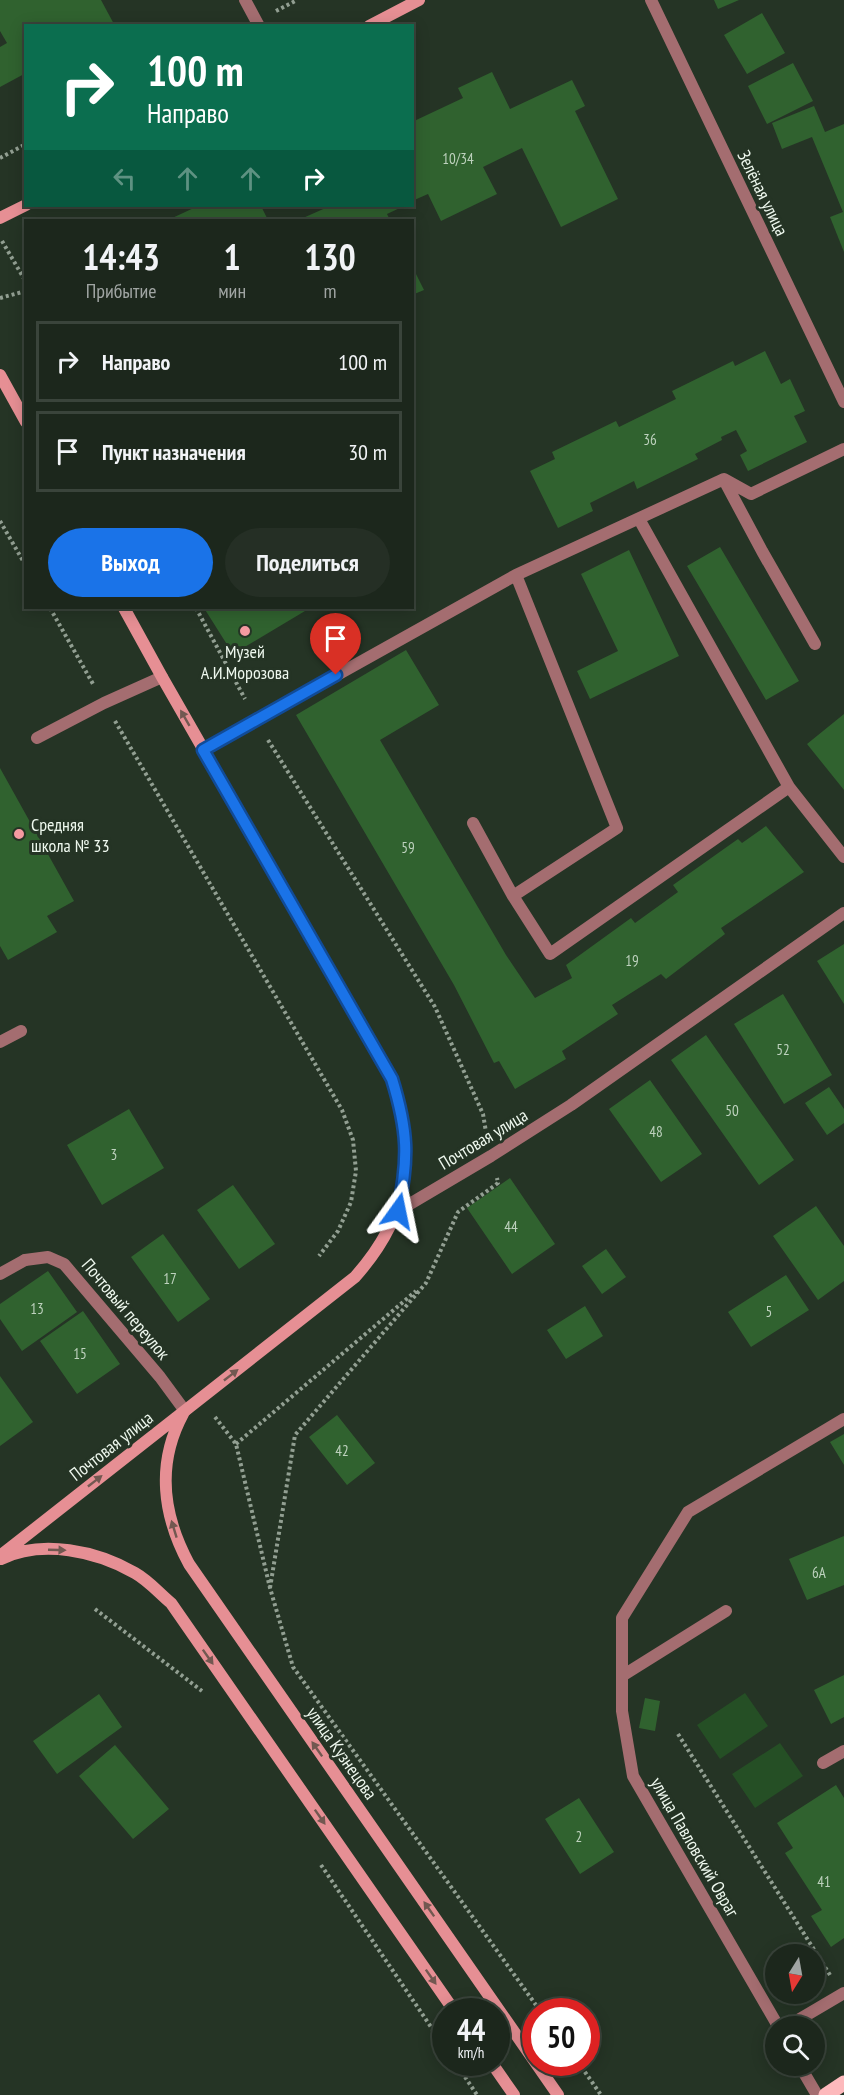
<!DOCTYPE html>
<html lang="ru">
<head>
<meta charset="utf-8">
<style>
	body { margin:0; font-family:"PT Sans Narrow",sans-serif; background:#252f25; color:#f1f3f6; height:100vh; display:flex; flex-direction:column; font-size:22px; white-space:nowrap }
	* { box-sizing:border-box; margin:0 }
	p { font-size:20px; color:#a0a5a3 }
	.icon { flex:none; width:33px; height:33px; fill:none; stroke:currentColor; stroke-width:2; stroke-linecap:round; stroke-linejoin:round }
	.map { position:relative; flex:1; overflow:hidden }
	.drawer { position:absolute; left:24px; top:219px; width:390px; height:390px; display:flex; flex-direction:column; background:#1c271c; border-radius:0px; box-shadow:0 3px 15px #0003,0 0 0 2px #3a443b }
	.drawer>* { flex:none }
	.hud { position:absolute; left:24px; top:24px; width:390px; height:183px; border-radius:0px; box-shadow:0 3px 15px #0003,0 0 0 2px #3a443b; background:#0b6e4f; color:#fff; overflow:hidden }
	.needle { width:39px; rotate:191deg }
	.fabs { position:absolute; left:765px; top:1944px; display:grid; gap:12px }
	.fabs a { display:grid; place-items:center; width:60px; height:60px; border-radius:50%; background:#1c271c; box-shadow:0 3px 15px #0003,0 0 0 2px #3a443b; font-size:30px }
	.speed { position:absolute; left:432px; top:1998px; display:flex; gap:12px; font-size:30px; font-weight:700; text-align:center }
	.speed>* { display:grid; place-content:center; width:78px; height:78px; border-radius:50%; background:#1c271c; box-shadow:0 3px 15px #0003,0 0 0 2px #3a443b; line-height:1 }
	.speed small { font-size:15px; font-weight:400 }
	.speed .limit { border:9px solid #d22; background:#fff; color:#111 }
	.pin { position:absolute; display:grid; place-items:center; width:51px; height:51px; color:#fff; margin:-62px -26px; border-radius:50% 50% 50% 0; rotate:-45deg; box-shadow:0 0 6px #0007 }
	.pin .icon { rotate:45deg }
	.me { position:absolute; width:66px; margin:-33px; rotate:12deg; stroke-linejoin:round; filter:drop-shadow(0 0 4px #0008) }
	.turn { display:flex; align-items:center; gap:21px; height:126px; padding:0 24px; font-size:27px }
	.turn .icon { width:78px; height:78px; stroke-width:2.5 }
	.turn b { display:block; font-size:42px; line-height:51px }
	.lanes { display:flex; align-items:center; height:57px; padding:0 24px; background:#0003; justify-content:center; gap:30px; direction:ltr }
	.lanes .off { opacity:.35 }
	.eta { display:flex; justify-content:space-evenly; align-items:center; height:102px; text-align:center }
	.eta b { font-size:36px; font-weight:800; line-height:42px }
	.primary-button { display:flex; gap:12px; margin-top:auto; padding:12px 24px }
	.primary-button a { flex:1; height:69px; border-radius:36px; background:#1a73e8; color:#fff; font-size:24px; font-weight:800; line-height:69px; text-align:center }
	.primary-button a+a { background:#252f25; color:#f1f3f6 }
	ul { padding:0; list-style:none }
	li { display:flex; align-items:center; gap:18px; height:81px; margin:0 12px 9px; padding:0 12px; border:3px solid #3a443b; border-radius:0px }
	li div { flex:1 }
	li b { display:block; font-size:22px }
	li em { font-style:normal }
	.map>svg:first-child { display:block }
</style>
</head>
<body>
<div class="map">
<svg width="844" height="2095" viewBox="0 0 844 2095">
	<rect width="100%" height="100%" fill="#253425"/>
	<path fill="#254f25" d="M745,1693L768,1726L720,1759L697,1725Z
		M780,1743L803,1776L755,1808L732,1774Z"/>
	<path fill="#30622f" d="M0,0H101L115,26H26V73L0,87V47L7,43L0,31Z
		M714,0H739L718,9Z
		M762,13L785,53L747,74L724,35Z
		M793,63L813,101L767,124L748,86Z
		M492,72L510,109L572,80L585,106L575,111L618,199L561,227L522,148L483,167L497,194L441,221L428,194L412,201V122L463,98L458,88Z
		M814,106L825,132L844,124V252L830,217L843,212L812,137L782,149L772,123Z
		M198,206H261L268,220H168Z
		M330,206H404L387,214L390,220H304L303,218Z
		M412,266L424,290L412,295Z
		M765,351L781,384L790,379L805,411L794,416L807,442L748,471L740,455L747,451L736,430L721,437L722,440L695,454L698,459L637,489L634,481L590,503L593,511L558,528L530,471L555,459L552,452L616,421L619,427L676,399L672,391L733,361L735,366Z
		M720,547L799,681L766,700L687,566Z
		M629,550L679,656L590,699L577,671L618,651L581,574Z
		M204,608H310L233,654Z
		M406,650L439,705L380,740L506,955L535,998L572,978L566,965L631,918L635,923L678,892L673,885L738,839L742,843L766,826L804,872L721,928L725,934L666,979L661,974L612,1005L618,1014L562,1051L566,1059L515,1089L499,1061L494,1063L454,985L296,715Z
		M844,714V790L807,744Z
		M0,768L74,901L47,916L57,932L8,960L0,946Z
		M844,944V1004L817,961Z
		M783,994L832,1075L784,1104L734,1024Z
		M706,1035L794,1160L759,1185L671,1060Z
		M650,1080L702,1154L661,1182L609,1109Z
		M829,1087L844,1109V1123L827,1135L805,1103Z
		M129,1109L164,1168L102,1205L67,1145Z
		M510,1178L555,1244L512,1274L467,1208Z
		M233,1185L275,1244L239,1269L197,1210Z
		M816,1206L844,1246V1281L818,1300L773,1236Z
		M163,1234L210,1299L178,1322L131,1257Z
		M606,1249L626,1277L602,1294L582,1266Z
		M48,1271L77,1312L22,1351L0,1319V1304Z
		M786,1275L809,1310L751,1347L728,1312Z
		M585,1306L603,1336L566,1359L547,1330Z
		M83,1311L120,1364L77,1394L40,1341Z
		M0,1376L33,1422L0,1446Z
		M337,1415L375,1463L347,1485L309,1437Z
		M844,1434V1465L830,1442Z
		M844,1536V1585L807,1600L789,1559Z
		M844,1675V1717L831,1724L814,1690Z
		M99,1694L122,1727L57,1774L33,1741Z
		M645,1698L660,1701L655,1731L639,1728Z
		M115,1745L169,1809L133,1839L79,1776Z
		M836,1785L844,1798V1938L831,1947L811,1916L822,1910L785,1853L793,1848L777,1823Z
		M579,1798L614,1852L580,1874L545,1819Z"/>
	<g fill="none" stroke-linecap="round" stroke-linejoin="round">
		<path stroke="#929f92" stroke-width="4" stroke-dasharray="3 3" stroke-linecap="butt" d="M276,11L297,0
			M0,158L26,144
			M2,241L26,282
			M0,298L26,291
			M0,521L26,566
			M50,608L93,684
			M196,608L245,699
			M115,721L342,1110L353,1140L356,1171L351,1202L338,1231L319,1256
			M268,740L435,1007L483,1114L486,1132
			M215,1417L236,1444L270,1588L293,1667L541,2012
			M236,1444L416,1291
			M270,1588L295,1435L426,1283L458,1212L498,1183L497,1178
			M95,1609L202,1691
			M678,1734L830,1975
			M321,1865L446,2049
			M455,2062L477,2095
			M578,2062L601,2095"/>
		<path stroke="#a46d70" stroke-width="12" d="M245,0L259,26
			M724,480L762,551L815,644
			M639,519L789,787
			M516,575L724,479L751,494L844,449
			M37,738L104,703L162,677
			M203,750L516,575L617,828L513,896
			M473,823L513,896L550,954L789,787L844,857
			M0,1042L21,1031
			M0,1274L25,1260
			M622,1676L726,1611
			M823,1763L844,1751
			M788,2026L844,1993"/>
		<path stroke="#a46d70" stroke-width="12" d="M651,0L844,402
			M398,1211L491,1156L571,1105L844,913
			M25,1260L48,1257L64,1264L160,1377L185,1411
			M778,2026L633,1776L622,1711V1618L688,1512L844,1419
			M800,2066L817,2095"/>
		<path stroke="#e68f94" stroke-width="12" d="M369,26L419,0
			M0,218L26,205
			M0,375L26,422
			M183,1414C156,1464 163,1516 189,1564L558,2095
			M0,1556L355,1277C411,1214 416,1158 392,1079L162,677L124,608
			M1,1559C42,1539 97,1551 135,1573C149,1581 159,1593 171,1603L455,2012
			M491,2062L514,2095"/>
		<path stroke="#fdb9bc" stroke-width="15" d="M826,2095L844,2083"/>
	</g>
	<defs><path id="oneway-solid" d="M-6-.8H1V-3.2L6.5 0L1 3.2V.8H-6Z" transform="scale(1.5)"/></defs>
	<g fill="#725851">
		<use href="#oneway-solid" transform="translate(185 718) rotate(-120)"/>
		<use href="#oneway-solid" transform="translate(231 1375) rotate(-38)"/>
		<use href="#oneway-solid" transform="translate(95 1481) rotate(-38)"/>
		<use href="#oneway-solid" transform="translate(174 1529) rotate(-107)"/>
		<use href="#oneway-solid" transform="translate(57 1550) rotate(2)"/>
		<use href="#oneway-solid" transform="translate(208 1657) rotate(55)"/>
		<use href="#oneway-solid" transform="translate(317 1749) rotate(-125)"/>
		<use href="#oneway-solid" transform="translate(320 1817) rotate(55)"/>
		<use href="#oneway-solid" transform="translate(429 1909) rotate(-125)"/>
		<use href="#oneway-solid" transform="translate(431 1977) rotate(55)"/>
	</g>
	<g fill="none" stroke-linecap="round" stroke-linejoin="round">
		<defs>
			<path id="route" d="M336,675L203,750L392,1079C408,1131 409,1158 398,1211"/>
		</defs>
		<use href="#route" stroke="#114b97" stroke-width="15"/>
		<use href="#route" stroke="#1a73e8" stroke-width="10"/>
	</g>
	<g fill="#f49aa0" stroke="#253425" stroke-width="2">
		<circle cx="245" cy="631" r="6"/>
		<circle cx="19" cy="834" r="6"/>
	</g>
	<g text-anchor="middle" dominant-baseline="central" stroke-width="6" stroke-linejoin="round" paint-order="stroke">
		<g font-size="15" fill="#bed2be">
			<text x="458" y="158">10/34</text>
			<text x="650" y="439">36</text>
			<text x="408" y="847">59</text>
			<text x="632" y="960">19</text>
			<text x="783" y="1049">52</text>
			<text x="732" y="1110">50</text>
			<text x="656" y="1131">48</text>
			<text x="114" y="1154">3</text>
			<text x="511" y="1226">44</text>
			<text x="170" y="1278">17</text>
			<text x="37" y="1308">13</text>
			<text x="769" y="1311">5</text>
			<text x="80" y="1353">15</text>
			<text x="342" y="1450">42</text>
			<text x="819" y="1572">6А</text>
			<text x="579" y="1836">2</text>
			<text x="824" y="1881">41</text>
		</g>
		<g font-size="18" fill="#eef8ee" stroke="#253425">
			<text transform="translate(763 193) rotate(64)">Зелёная улица</text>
			<text transform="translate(483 1139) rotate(-31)">Почтовая улица</text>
			<text transform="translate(126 1309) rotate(50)">Почтовый переулок</text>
			<text transform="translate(111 1446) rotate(-38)">Почтовая улица</text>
			<text transform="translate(342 1753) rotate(55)">улица Кузнецова</text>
			<text transform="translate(695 1847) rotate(60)">улица Павловский Овраг</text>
		</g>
		<g font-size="18" fill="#eef8ee" stroke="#253425">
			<text x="245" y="651">Музей<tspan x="245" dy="21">А.И.Морозова</tspan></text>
			<text x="31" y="824" text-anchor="start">Средняя<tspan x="31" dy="21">школа № 33</tspan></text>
		</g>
	</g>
</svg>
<div class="fabs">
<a><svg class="needle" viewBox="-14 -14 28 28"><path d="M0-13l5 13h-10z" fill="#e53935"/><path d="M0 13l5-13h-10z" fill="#a0a5a3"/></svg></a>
<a><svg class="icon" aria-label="search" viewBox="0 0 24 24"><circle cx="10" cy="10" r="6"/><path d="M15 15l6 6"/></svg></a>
</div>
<div class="speed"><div>44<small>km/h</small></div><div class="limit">50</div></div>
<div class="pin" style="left:336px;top:675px;background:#d93025"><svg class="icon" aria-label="arrive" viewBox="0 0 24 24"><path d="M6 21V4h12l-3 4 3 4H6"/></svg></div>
<svg class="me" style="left:398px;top:1211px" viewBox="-20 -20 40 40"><path d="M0-17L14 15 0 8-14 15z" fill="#1a73e8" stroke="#fff" stroke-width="4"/></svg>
<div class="hud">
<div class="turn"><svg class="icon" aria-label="right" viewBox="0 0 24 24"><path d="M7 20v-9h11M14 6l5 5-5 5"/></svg><div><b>100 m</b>Направо</div></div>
<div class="lanes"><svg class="icon off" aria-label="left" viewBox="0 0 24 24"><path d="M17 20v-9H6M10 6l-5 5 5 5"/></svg><svg class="icon off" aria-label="ahead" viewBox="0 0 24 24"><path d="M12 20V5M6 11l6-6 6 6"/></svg><svg class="icon off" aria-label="ahead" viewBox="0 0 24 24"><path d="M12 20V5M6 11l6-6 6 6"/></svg><svg class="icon" aria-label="right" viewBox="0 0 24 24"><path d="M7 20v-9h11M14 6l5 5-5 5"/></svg></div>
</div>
<section class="drawer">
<div class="eta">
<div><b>14:43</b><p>Прибытие</p></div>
<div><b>1</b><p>мин</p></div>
<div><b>130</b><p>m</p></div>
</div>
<ul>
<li><svg class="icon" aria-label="right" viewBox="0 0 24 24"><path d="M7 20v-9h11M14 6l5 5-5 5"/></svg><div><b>Направо</b></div><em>100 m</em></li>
<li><svg class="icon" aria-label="arrive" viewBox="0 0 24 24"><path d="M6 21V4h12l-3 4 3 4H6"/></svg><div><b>Пункт назначения</b></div><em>30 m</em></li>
</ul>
<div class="primary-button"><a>Выход</a><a>Поделиться</a></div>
</section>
</div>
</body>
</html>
